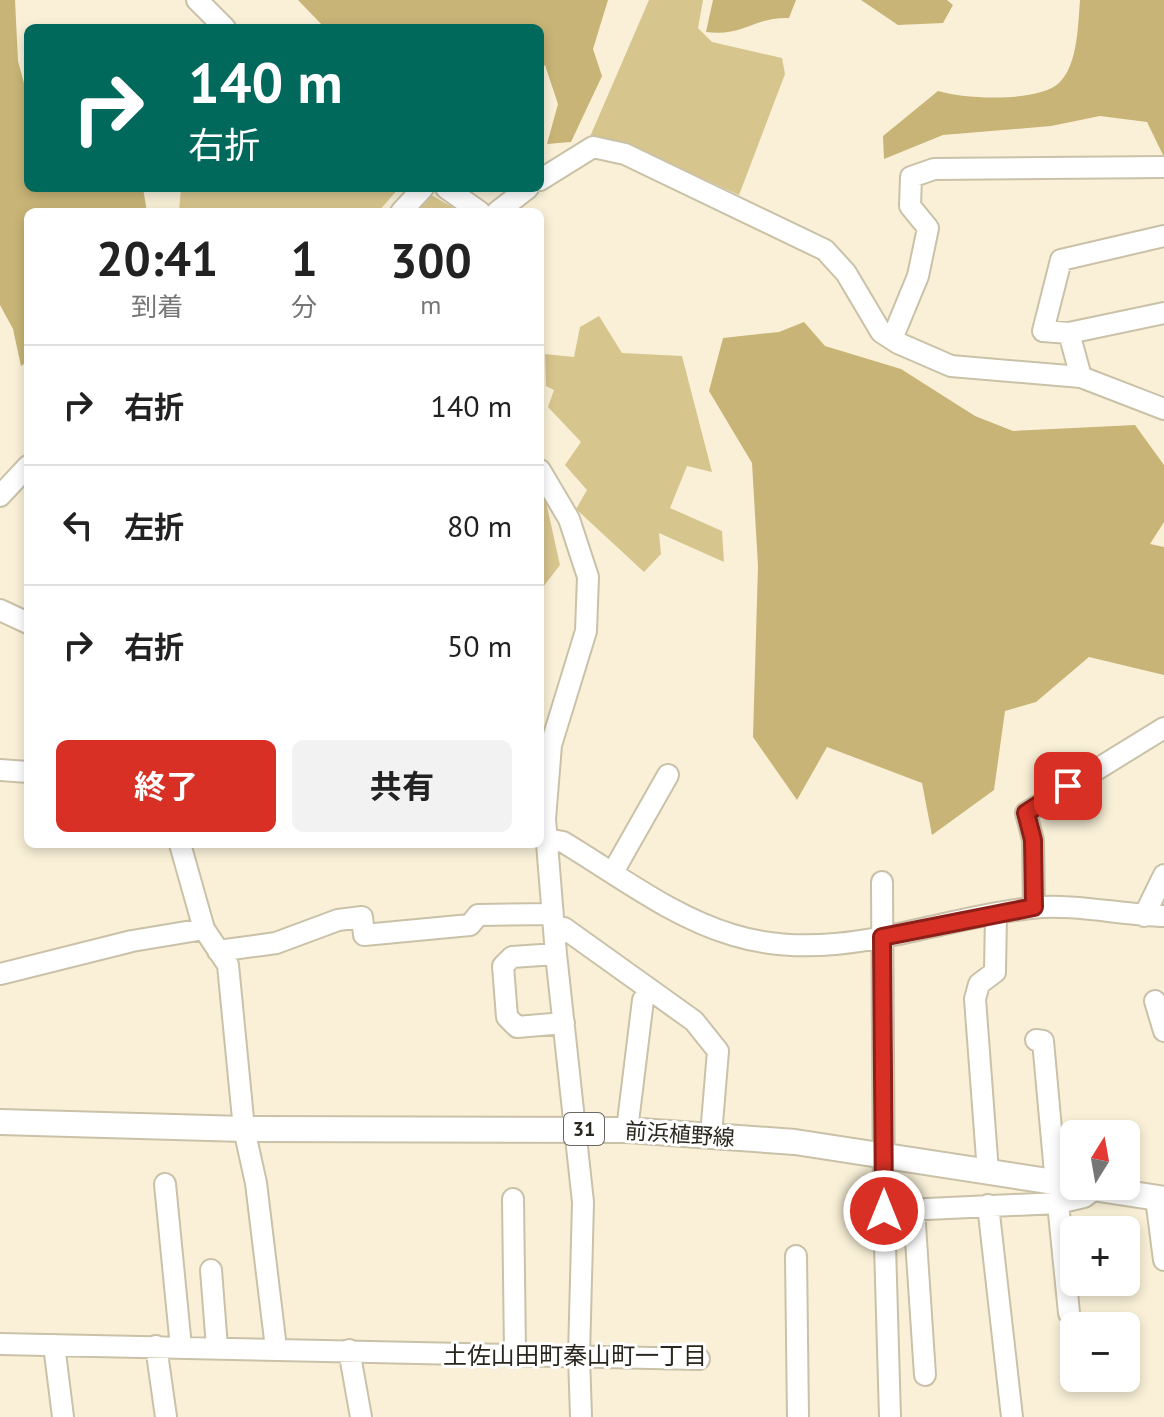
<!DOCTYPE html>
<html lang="ja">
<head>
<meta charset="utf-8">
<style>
	body { margin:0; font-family:"PT Sans","Noto Sans JP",sans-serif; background:#f2f2f2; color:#222; height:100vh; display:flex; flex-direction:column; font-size:30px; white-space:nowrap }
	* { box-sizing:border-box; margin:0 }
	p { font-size:26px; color:#767676 }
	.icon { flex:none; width:44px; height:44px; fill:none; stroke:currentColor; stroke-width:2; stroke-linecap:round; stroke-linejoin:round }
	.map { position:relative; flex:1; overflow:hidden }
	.panel { position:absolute; left:24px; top:208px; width:520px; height:640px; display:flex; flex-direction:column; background:#fff; border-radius:12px; box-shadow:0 4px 12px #0003 }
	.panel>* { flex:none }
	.hud { position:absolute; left:24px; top:24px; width:520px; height:168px; border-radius:12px; box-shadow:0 4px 12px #0003; background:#00695c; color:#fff; overflow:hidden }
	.needle { width:52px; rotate:11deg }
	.controls { position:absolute; left:1060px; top:1120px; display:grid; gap:16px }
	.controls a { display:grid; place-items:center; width:80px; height:80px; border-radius:12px; background:#fff; box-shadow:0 4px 12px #0003; font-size:40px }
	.pin { position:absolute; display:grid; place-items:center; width:68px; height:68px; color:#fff; margin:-34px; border-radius:16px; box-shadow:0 4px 12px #0006 }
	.me { position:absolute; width:88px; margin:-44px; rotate:0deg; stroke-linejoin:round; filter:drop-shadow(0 0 6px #0008) }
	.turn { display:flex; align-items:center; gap:28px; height:168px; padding:0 32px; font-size:36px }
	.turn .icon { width:104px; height:104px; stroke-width:2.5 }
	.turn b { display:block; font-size:56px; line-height:68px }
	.eta { display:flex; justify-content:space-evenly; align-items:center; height:136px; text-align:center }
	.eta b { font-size:48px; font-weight:700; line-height:56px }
	.action { display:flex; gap:16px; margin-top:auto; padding:16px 32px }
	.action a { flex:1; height:92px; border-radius:12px; background:#d93025; color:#fff; font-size:32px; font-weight:700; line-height:92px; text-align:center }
	.action a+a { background:#f2f2f2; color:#222 }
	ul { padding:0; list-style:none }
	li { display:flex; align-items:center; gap:24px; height:120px; padding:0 32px; border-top:2px solid #e0e0e0 }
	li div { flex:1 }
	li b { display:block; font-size:30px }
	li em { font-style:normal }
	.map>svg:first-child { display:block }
</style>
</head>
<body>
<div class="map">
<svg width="1164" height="1417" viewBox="0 0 1164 1417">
	<rect width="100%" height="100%" fill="#f9f0d7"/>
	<path fill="#d7c58e" d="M649,0H703L698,28L712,42L782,58L785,74L739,195L638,149L589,139Z
		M181,188H399L378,212H179Z
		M419,188L461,212H406Z
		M599,316L622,353L682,356L712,472L687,466L670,508L722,531L724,562L659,533L661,554L644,572L576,509L587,490L565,465L581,442L548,407L554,390L546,386L545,354L574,357L580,327Z
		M540,493L546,502L560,565L540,591Z"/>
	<path fill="#c8b476" d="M0,0H15L18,61L28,98V188H143L147,212H28V361L21,366L13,329L0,305Z
		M298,0H608L593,49L602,76L571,142L547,144L558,104L545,65L540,69V28H325Z
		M713,0H796L789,18C752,17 744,37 706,32Z
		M861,0H947L953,5L943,23L898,25Z
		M1080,0H1164V157L1147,122L1100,116L1051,126L943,135L884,159L883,136L938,91C964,99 1037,103 1059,83C1078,65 1078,24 1080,0Z
		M804,322L825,346L901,369L975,416L1013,431L1135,425L1164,465V522L1150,544L1164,547V675L1089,657L1036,702L1005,711L994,790L932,835L922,783L827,747L797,800L753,737L758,566L752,463L709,391L723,338L779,332Z"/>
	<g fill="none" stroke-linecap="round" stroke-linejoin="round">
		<defs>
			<path id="minor" d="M197,0L225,28
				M540,180L593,147L625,154L825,250L846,273L881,332L898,343L951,366L1081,377L1164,409
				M446,188L480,212
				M401,212L423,188
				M497,212L528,188
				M1164,236L1061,260L1043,331L1069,333L1164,313
				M1069,333L1081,377
				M892,339L918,276L928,228L910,206L911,177L934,169L1164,167
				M540,470L569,519L588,577L586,631L551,745L545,819L556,954L583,1202L579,1356L581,1417
				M0,496L28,466
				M0,610L28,623
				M0,770L28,772
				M547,839L563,842C618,875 672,917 733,935C833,966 932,919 1031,908C1072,903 1122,915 1164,916
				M180,844L204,929L228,965L244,1129L256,1183L276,1348
				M613,872L668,775
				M882,882L884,1211L890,1417
				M1034,907L1033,840L1026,813L1164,728
				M1144,916L1164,875
				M554,929L564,928L694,1021L718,1051L711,1135
				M218,951L276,943L338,920L362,917L364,935L470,925L478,915L552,914
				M556,954L512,957L503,966L507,1017L517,1027L564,1023
				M0,974L132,941L204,929
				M1155,1001L1164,1031
				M1036,1040L1043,1041L1056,1184
				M627,1130L643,1000
				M988,1172L975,999L979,984L995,972L996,914
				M165,1184L181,1347
				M1156,1198L1164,1260
				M513,1199L515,1352
				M1058,1203L1069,1313
				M988,1205L1012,1417
				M914,1210L925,1375
				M884,1211L1058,1203L1084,1197L1095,1189
				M796,1256L798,1417
				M211,1270L217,1347
				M0,1344L699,1359
				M54,1345L63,1417
				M156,1346L166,1417
				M349,1350L361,1417"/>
			<path id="major" d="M0,1122L244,1129L627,1130L795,1142L1164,1199"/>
		</defs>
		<use href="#minor" stroke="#c9c1a8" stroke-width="24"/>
		<use href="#major" stroke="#c9c1a8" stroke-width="28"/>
		<use href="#minor" stroke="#fff" stroke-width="20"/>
		<use href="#major" stroke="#fff" stroke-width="24"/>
	</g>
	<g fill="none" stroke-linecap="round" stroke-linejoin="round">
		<defs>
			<path id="route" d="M884,1211L882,937L1034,907L1033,840L1026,813L1068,786"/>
		</defs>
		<use href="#route" stroke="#8d1f18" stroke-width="20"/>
		<use href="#route" stroke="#d93025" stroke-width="14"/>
	</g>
	<g text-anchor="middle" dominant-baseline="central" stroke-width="6" stroke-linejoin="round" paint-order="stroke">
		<rect fill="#fff" stroke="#6a6862" stroke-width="2" x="564" y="1113" width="40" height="32" rx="6"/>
		<g font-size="20" font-weight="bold" fill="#2a271e">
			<text x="584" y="1129">31</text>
		</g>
		<g font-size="22" fill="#2a271e" stroke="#fff">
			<text transform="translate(680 1134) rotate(4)">前浜植野線</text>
		</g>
		<g font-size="24" fill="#2a271e" stroke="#fff">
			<text x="575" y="1355">土佐山田町秦山町一丁目</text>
		</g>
	</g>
</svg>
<div class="controls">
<a><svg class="needle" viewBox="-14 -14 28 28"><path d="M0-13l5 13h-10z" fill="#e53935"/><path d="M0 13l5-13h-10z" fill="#767676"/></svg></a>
<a>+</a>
<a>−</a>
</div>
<div class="pin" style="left:1068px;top:786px;background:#d93025"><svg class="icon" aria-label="arrive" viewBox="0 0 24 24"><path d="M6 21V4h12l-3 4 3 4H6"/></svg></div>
<svg class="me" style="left:884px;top:1211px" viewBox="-20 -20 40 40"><circle r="17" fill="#d93025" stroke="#fff" stroke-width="3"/><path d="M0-11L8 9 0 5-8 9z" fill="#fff"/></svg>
<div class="hud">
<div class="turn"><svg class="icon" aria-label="right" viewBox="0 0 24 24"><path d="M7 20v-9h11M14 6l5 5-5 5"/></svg><div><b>140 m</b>右折</div></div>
</div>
<section class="panel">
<div class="eta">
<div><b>20:41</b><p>到着</p></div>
<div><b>1</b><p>分</p></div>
<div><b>300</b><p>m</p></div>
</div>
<ul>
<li><svg class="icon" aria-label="right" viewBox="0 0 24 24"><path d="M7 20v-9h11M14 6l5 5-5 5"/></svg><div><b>右折</b></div><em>140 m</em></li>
<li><svg class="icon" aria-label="left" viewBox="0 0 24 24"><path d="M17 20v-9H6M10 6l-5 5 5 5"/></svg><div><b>左折</b></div><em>80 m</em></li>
<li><svg class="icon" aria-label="right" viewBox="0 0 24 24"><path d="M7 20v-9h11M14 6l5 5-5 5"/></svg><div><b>右折</b></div><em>50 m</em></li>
</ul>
<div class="action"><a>終了</a><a>共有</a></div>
</section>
</div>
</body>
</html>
